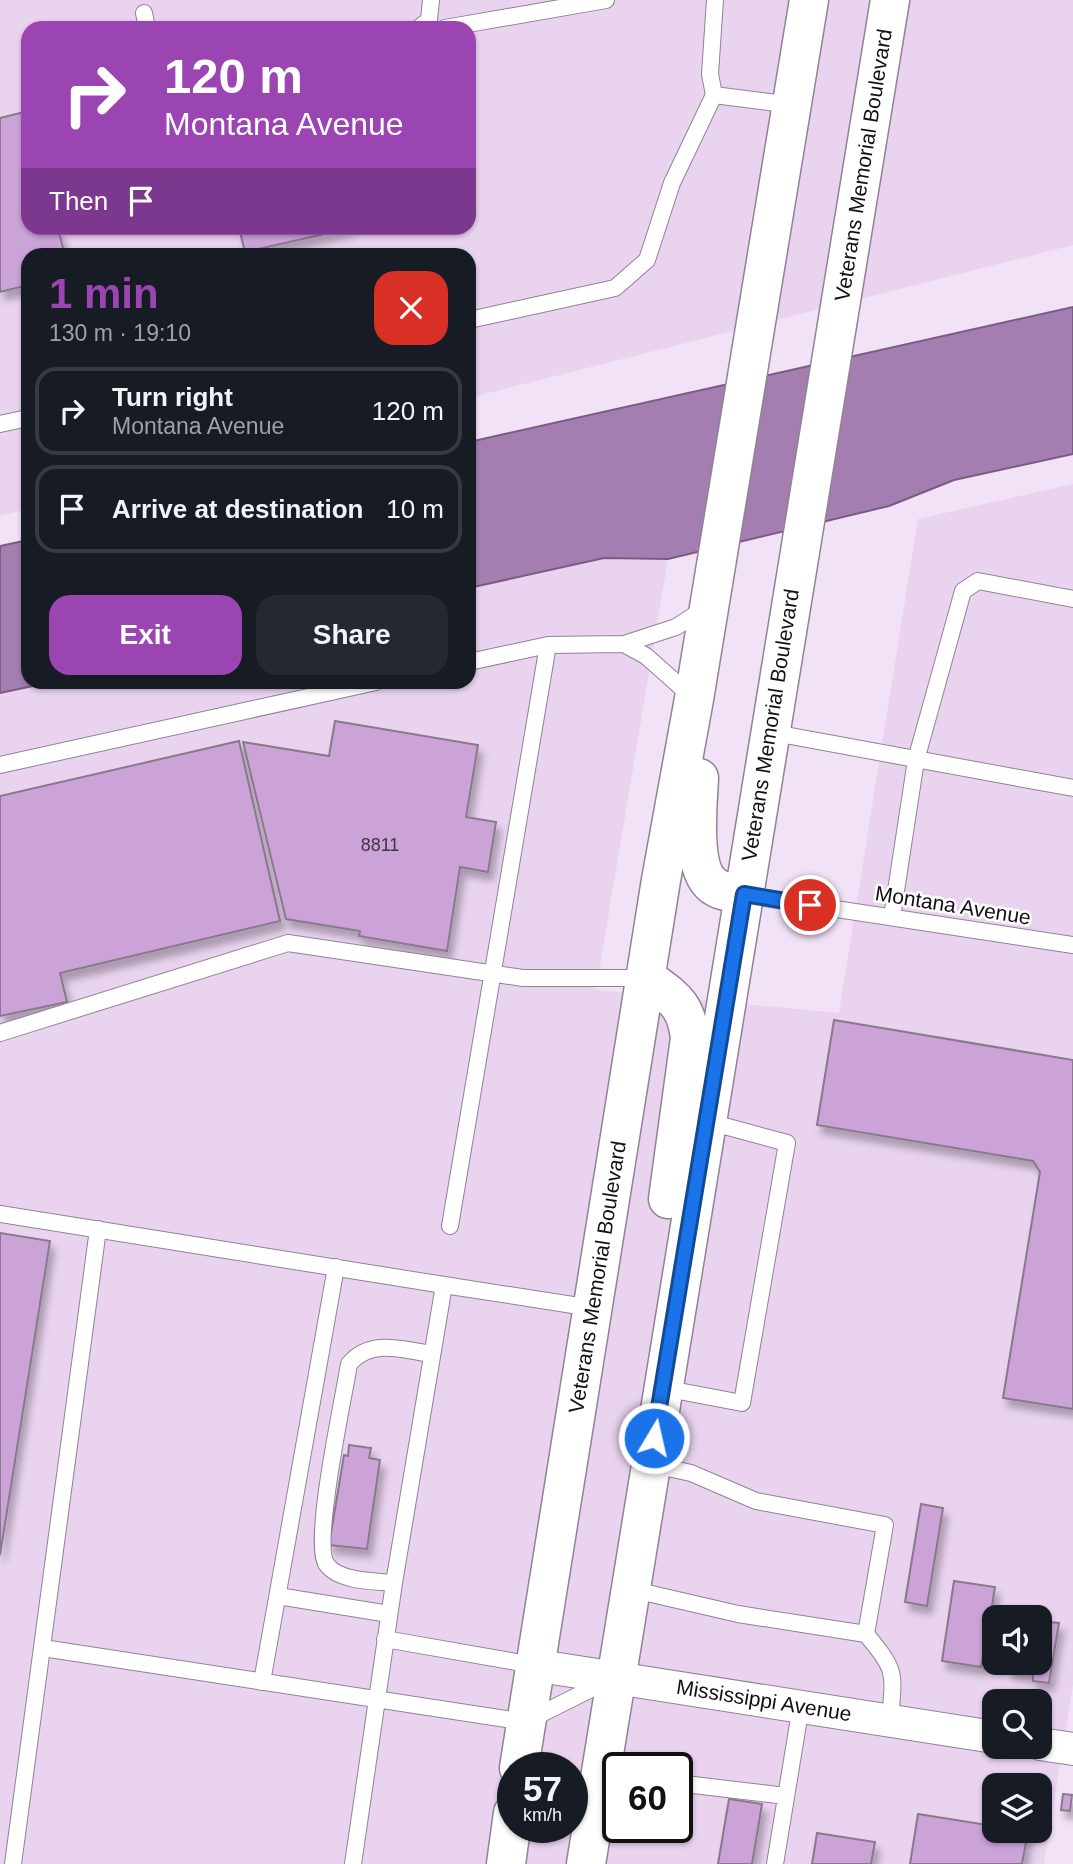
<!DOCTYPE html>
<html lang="en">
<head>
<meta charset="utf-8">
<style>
	body { margin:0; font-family:Arial,sans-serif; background:#242831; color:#f1f3f6; height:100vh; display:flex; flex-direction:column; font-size:26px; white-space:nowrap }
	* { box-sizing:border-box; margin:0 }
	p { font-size:23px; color:#9ea1a6 }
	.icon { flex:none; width:38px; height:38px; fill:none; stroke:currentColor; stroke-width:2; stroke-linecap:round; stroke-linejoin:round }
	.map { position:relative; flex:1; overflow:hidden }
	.panel { position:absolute; left:21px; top:248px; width:455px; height:441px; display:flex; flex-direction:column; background:#171b24; border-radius:21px; box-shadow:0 2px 5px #0004 }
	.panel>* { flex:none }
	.guide { position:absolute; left:21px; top:21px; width:455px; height:214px; border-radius:21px; box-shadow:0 2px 5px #0004; background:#9b45b2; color:#fff; overflow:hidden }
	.fabs { position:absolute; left:982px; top:1605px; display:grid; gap:14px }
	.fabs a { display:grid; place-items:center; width:70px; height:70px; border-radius:14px; background:#171b24; box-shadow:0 2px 5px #0004; font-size:35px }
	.speed { position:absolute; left:497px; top:1752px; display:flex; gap:14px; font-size:35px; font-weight:700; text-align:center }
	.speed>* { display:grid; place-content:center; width:91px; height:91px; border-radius:50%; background:#171b24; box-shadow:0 2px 5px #0004; line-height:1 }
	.speed small { font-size:18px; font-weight:400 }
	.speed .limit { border:4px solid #111; border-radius:10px; background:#fff; color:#111 }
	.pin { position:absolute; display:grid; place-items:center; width:60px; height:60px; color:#fff; margin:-30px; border:4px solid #fff; border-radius:50%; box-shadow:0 2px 7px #0007 }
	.me { position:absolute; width:77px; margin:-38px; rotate:9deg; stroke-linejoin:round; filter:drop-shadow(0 0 5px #0008) }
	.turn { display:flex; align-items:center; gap:24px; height:147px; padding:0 28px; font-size:32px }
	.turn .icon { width:91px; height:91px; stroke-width:2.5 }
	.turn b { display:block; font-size:49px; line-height:60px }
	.then { display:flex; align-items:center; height:66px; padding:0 28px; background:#0003; gap:14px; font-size:26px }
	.round { display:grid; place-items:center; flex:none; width:74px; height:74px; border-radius:21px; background:#242831 }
	.overview { display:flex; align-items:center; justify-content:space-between; height:119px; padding:0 28px }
	h1 { font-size:42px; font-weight:700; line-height:52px; color:#9b45b2 }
	.button { display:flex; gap:14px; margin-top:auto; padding:14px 28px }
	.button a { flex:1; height:80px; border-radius:21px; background:#9b45b2; color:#fff; font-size:28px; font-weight:700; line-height:80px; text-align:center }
	.button a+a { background:#242831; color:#f1f3f6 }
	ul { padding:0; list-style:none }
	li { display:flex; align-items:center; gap:21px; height:88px; margin:0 14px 10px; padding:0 14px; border:4px solid #363941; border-radius:21px }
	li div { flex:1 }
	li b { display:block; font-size:26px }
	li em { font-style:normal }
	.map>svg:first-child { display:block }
</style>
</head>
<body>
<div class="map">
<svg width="1073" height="1864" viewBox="0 0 1073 1864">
	<defs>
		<filter id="shadow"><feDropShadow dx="4.5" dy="8" stdDeviation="3.5" flood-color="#0004"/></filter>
	</defs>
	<rect width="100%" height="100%" fill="#f2e2f7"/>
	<path fill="#e9d3ef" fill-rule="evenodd" d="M0,0H1073V245L469,398V256H28V509L0,516ZM28,28H469V228H28Z
		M1073,484V1685L1044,1864H0V693L47,682H469V588L604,558L668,559L596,990L839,1013L918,519ZM994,1617H1040V1662H994ZM994,1701H1040V1746H994ZM513,1768H572V1827H513ZM618,1768H677V1827H618ZM994,1785H1040V1830H994Z"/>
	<path fill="#a57eb1" stroke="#7a5c82" stroke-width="2" d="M1073,307V454L954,480L889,506L668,559L604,558L469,588V442Z
		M28,540V682L47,683L0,693V546Z"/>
	<path fill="#cca3d7" stroke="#88798c" stroke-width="2" filter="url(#shadow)" d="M28,111V228H58L65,256H28V285L0,292V118Z
		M239,228H351L245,252Z
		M335,721L478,745L466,817L496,822L488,872L460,867L447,951L359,936L360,931L286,919L243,742L329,756Z
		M239,741L280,921L60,973L67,1002L0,1016V796Z
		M834,1020L1073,1060V1409L1003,1398L1040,1172L1033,1161L817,1125Z
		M0,1233L50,1241L0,1555Z
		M349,1445L371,1448L369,1458L380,1460L367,1549L329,1545L344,1455L348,1456Z
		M921,1504L943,1508L927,1606L905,1602Z
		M954,1581L995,1587L992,1606L1017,1610L1016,1617H994V1648L985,1646L981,1667L942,1661Z
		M1040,1621L1059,1623L1049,1683L1033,1681V1675L1008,1671L1009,1662H1040Z
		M1063,1794L1072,1795L1070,1811L1061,1810Z
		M729,1799L762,1804L752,1864H718Z
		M918,1814L994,1826V1830L1028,1831L1022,1864H910Z
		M817,1833L875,1842L871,1864H812Z"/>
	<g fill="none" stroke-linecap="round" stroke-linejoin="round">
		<defs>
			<path id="service" d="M715,0L710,74L714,95L792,105
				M144,13L147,28
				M419,28L429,20L431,0
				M445,28L606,0
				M469,320L615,288L647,260L672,183L714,95
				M0,424L28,418
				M469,662L548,645L624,644
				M691,696L646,656L624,644L676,627L704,609
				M769,732L1073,788
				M0,765L376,682
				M744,895L1073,945
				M892,917L916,760L963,591L978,581L1073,599
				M0,1033L288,943L523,978H647
				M0,1214L444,1285L394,1583L353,1864
				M450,1226L548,645
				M444,1285L592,1308
				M663,1388L742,1403L787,1143L706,1121
				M394,1583C375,1581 340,1582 327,1565C311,1545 344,1397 349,1364C371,1338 402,1350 432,1354
				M630,1589L738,1614L866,1634L885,1525L756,1501L691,1473L650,1464
				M278,1596L389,1614
				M866,1634C897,1672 894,1671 890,1720
				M385,1639L533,1665
				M43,1648L525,1722L607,1681
				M262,1682L336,1267
				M677,1783L786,1796
				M13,1864L98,1229
				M775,1864L801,1706"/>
			<path id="minor" d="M533,1665L994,1737
				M1040,1744L1073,1749"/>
			<path id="primary" d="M699,778C698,805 689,874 717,888C724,892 736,893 744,895
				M647,978C673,998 686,1003 690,1038L668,1199
				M519,1768L661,880L694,699L809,0
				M506,1864L513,1813
				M586,1864L890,0"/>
		</defs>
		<use href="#service" stroke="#918295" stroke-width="18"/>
		<use href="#minor" stroke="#918295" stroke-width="34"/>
		<use href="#primary" stroke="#918295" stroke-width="41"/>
		<use href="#service" stroke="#fff" stroke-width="16"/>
		<use href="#minor" stroke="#fff" stroke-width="32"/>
		<use href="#primary" stroke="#fff" stroke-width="38"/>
	</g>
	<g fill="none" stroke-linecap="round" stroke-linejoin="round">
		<defs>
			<path id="route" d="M654,1438L744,894L810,905"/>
		</defs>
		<use href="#route" stroke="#114b97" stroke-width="18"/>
		<use href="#route" stroke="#1a73e8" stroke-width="12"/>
	</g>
	<g text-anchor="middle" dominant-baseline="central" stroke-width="5" stroke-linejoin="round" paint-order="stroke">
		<g font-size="18" fill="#423346">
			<text x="380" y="845">8811</text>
		</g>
		<g font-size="21" fill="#140e15" stroke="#fff">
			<text transform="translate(863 165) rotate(-81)">Veterans Memorial Boulevard</text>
			<text transform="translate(770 725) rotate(-81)">Veterans Memorial Boulevard</text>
			<text transform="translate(953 905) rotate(9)">Montana Avenue</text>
			<text transform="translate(597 1277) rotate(-81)">Veterans Memorial Boulevard</text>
			<text transform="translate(764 1700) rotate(9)">Mississippi Avenue</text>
		</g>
	</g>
</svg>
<div class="fabs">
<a><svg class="icon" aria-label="sound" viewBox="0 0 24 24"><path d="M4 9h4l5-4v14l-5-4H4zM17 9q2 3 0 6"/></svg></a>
<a><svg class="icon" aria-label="search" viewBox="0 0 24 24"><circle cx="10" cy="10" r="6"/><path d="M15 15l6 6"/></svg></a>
<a><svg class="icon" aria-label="layers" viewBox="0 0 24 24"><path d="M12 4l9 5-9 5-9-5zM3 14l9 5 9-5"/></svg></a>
</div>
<div class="speed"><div>57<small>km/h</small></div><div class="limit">60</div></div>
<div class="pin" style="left:810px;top:905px;background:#d93025"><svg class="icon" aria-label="arrive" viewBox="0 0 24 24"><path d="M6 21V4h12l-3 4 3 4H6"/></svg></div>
<svg class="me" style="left:654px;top:1438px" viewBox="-20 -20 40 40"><circle r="17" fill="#1a73e8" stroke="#fff" stroke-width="3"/><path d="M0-11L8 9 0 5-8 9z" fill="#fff"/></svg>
<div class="guide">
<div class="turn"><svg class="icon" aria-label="right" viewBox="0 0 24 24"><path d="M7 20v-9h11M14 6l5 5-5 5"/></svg><div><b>120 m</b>Montana Avenue</div></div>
<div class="then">Then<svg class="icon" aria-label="arrive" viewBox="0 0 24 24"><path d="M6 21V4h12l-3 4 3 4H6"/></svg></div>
</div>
<section class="panel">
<div class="overview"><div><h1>1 min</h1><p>130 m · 19:10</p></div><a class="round" style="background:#d93025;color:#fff"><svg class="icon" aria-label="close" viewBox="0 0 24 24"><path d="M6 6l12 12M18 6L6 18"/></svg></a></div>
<ul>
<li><svg class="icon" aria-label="right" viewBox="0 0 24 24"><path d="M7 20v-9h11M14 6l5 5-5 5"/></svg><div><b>Turn right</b><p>Montana Avenue</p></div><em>120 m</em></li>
<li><svg class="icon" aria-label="arrive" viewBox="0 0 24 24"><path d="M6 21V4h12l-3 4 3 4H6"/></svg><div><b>Arrive at destination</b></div><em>10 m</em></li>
</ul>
<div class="button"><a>Exit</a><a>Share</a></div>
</section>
</div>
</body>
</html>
